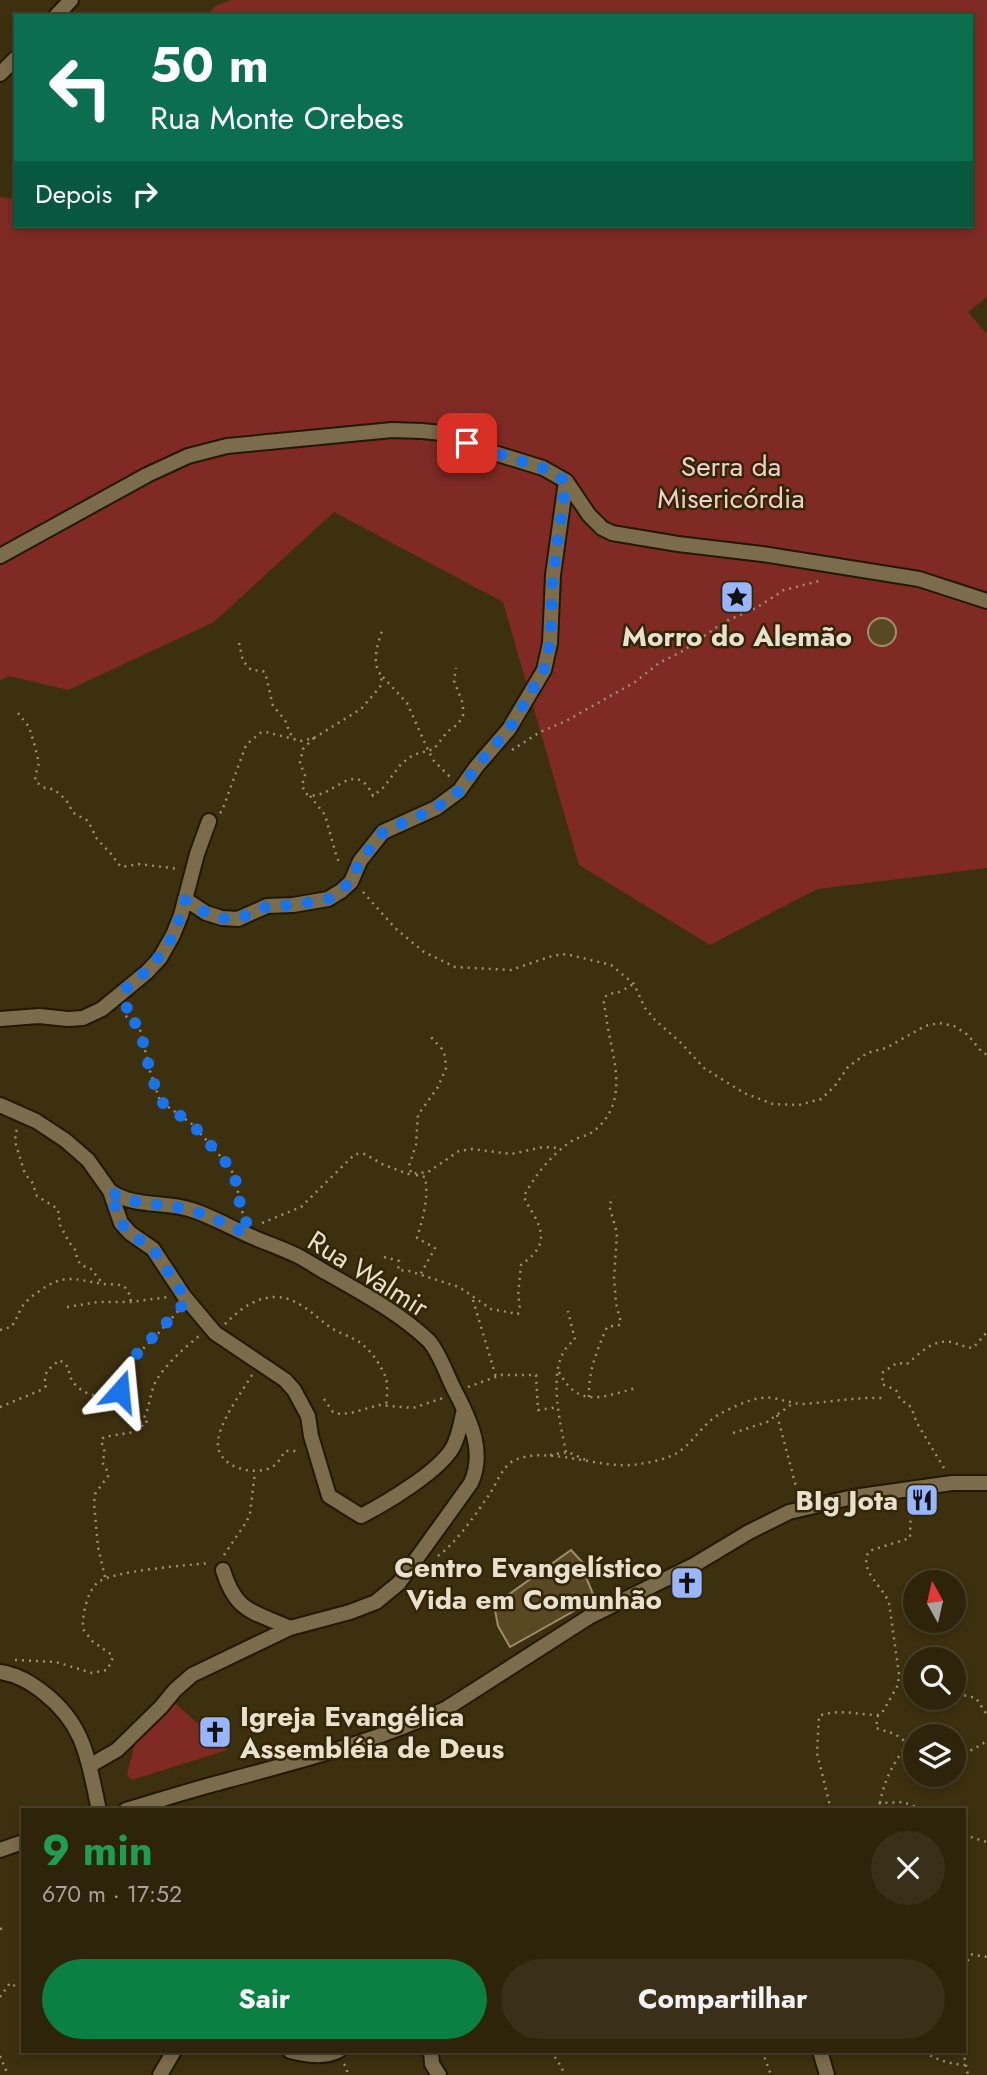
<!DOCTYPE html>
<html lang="pt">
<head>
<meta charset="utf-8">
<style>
	body { margin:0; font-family:Jost,sans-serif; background:#3a3019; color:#f1f3f6; height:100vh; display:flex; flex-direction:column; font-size:26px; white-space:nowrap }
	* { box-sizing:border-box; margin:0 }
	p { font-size:23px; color:#a7a49d }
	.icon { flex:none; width:38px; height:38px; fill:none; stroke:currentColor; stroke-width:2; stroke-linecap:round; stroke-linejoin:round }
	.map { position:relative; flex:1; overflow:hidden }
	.drawer { position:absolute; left:21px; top:1808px; width:945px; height:245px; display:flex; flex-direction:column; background:#2e240b; border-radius:0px; box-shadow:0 4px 10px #0003,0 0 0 2px #49412c }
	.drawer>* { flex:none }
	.guide { position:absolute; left:14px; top:14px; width:959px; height:214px; border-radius:0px; box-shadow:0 4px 10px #0003,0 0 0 2px #49412c; background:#0b6e4f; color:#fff; overflow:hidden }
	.needle { width:46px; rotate:352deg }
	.tools { position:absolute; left:903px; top:1570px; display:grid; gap:14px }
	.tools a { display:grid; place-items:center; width:63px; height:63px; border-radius:50%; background:#2e240b; box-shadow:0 4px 10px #0003,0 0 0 2px #49412c; font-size:35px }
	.pin { position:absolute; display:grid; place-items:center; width:60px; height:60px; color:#fff; margin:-30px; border-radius:14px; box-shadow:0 4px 10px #0006 }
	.me { position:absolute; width:77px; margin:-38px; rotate:18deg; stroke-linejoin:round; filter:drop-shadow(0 0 5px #0008) }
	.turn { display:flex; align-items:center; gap:24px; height:147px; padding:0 21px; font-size:32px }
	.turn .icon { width:91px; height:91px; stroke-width:2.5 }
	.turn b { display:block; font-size:49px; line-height:60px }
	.then { display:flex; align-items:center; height:66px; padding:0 21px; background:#0003; gap:14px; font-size:26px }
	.round { display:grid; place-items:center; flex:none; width:74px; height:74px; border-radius:37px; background:#3a3019 }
	.head { display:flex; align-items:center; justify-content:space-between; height:119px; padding:0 21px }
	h1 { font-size:42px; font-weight:700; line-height:52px; color:#1e9e55 }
	.primary-button { display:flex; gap:14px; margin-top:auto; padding:14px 21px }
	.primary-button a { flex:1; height:80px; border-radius:42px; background:#0b8043; color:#fff; font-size:28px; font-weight:700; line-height:80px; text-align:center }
	.primary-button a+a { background:#3a3019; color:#f1f3f6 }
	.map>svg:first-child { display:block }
</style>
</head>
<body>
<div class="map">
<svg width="987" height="2075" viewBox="0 0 987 2075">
	<rect width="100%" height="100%" fill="#3d300f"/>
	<path fill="#802a24" d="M231,0H987V297L968,312L987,334V868L817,889L710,945L579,865L503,602L334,512L214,622L68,690L9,676L0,680V197L11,199L16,194V226H971V16H206L216,6Z
		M174,1702L227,1750L132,1780L127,1775L135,1743Z"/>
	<path fill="#594922" stroke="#9e8f6c" stroke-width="2" d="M868 632a14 14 0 1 1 28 0a14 14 0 1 1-28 0Z
		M571,1550L583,1563L584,1572L595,1599L510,1647L498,1626L494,1605Z"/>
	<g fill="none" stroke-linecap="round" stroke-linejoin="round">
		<defs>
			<path id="street" d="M56,16L71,0
				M0,74L16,58
				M0,556L147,475L188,456L227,446L392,430L422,431L442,433L488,451L543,468L566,481L589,515L602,528L612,533L678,544L762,554L919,579L987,601
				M185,899L206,913L222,918L238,919L267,906L293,905L328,899L341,891L351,882L360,861L383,832L436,808L459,791L477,766L509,729L544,670L550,643L553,575L566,481
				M0,1019L39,1016L68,1019L83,1018L102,1009L147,972L160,958L173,935L181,915L197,854L209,821
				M0,1105L36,1121L65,1140L88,1160L110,1191L121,1223L130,1233L153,1249L184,1296L215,1333L285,1380L294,1390L308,1416L311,1436L329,1496L361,1516C386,1503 440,1471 453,1447C459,1436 461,1422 464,1409
				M223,1570C236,1613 253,1611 290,1628
				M0,1672C18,1675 30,1682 44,1693C86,1726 88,1761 99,1810
				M89,1766L117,1750L161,1707L175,1690L192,1675L290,1628L350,1612L376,1602L399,1583L471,1483C485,1452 471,1422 456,1393C447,1377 441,1355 429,1341C400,1313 362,1293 327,1273C318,1268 309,1262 300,1257C282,1248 263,1242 246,1234C228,1226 211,1216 192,1210C165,1201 134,1208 110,1191
				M126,1810C160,1800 194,1789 229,1780C302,1760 378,1741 447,1708L589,1617L694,1565L749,1532L789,1512L853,1497L952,1483H987
				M0,1850L23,1842
				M290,2051C306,2055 323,2058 338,2051
				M431,2051L432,2064L439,2075
				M820,2051L827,2075
				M160,2075L174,2051"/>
		</defs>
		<use href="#street" stroke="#221801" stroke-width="18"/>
		<path stroke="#9b9078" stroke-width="2.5" stroke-dasharray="2 5" stroke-linecap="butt" d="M239,643L243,661L251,670L263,671L266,676L273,706L285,720L290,733L295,740
			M383,677L407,703L428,750L434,761L450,777
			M18,713L29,727L34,743L39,763L35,777L36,782L45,788L53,789L60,794L69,804L72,812L88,821L97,839L113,856L117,863L122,867L139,864L179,869
			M314,738L303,749L300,763L305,775L302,785L305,793C328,807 354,753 373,796L384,787L401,764L413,755L434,749L447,732L458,724L463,716V704L454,681L456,668
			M512,750L540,732L566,721L635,682L659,663L683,651L724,622L756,608L784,590L823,580
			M310,796L325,815L337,858L341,865
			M220,813L222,811L246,745L260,733L266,732L301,741L314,738L361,709L380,687L382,676C371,665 377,645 382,631
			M363,892L395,928L424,952L455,967L511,970L552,956L566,954L611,965L634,984L645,1008L655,1020L680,1042L704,1068L744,1093L773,1104L799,1105L821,1099L834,1087L848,1067L867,1053L886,1048L925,1026L939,1023L954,1026L968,1035L981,1051L987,1055
			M125,1010L124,1015L139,1025L150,1071L160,1101L192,1124L230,1167L235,1178L243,1215
			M17,1130L15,1133L16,1145L25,1174L32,1182L37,1196L58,1209L60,1225L69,1242L76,1251L77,1259L81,1265L91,1269L103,1284C120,1285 128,1282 131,1302
			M411,1172L409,1166L416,1145L418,1115L438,1087L446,1068L445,1056L442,1049L430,1036
			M416,1175L425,1177C429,1198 423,1218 417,1238L435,1248L420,1275
			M262,1223L301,1207L355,1154H365L382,1164L408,1174L428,1172L459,1151L472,1149L511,1154L543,1147L560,1148
			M384,1257L399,1261L398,1270L409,1271L459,1287L491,1309L518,1314L520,1305L518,1296L521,1265C540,1251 547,1240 535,1217C531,1209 526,1204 524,1196C534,1177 551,1155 569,1143C575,1138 583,1137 589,1134C605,1125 615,1107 616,1089C618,1063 608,1038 606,1014C605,1008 603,1004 604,998C610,991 614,995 621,991C626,989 629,986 634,984
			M473,1300L496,1377
			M67,1307L98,1302H131L168,1297
			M225,1324C239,1310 255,1297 276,1297C296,1297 313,1314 327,1325C336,1332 347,1335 356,1340C369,1347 381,1365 386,1378C388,1385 387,1398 386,1405
			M0,1330L11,1327C16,1321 18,1314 22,1307C26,1301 32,1296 38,1292C64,1273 73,1279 103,1284
			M125,1368C124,1372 121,1375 120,1378C113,1394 137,1408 140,1423
			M559,1372C579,1409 602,1397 636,1388
			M252,1375C242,1392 219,1422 218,1442C216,1467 254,1477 272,1467C279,1463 281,1457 285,1451H299
			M468,1387L501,1375H536L538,1410L558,1407
			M589,1397C588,1372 597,1350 607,1327L619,1325L621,1323L616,1303L614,1278L617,1233L609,1205L614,1197
			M324,1399L333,1412L340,1414L351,1413L379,1405L413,1408L443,1398
			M0,1407L41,1390L46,1386C42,1372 50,1368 60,1360L69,1368C68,1382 81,1392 93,1395L98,1393L156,1336L178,1311
			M777,1415L798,1494
			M140,1423C150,1413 149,1394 156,1381C167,1363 183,1349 199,1336
			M733,1433L767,1422L792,1404
			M566,1452C560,1422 544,1359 575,1340L568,1311
			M550,1455L568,1452L586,1460
			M944,1468L917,1423L911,1407L900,1399L896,1390L882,1384L883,1372L897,1363L907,1364C920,1353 933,1339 951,1342C958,1344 965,1347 973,1348L987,1332
			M224,1555L247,1521L250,1513L255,1472
			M438,1556C457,1542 475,1515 489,1495C496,1485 502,1467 513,1461C547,1444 601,1471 639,1464C652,1462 669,1459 680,1451C694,1441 702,1425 718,1415C733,1407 756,1395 773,1398C784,1400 793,1404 804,1404C831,1402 856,1397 883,1398
			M105,1577L98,1547L94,1503L95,1494L108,1476V1472L102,1462L105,1453L101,1440L104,1437L134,1432L147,1422L143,1420
			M15,1660L56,1662L92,1673L107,1670L112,1660V1655L92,1641L83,1629C82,1616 87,1592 97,1583C109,1571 190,1565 210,1563
			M954,1686L963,1695L976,1698L987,1715
			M878,1715L876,1728L895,1734L915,1749
			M951,1736H952
			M954,1738L965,1749L972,1750L987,1741
			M880,1803C884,1780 894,1761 909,1743
			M831,1810L817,1753L819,1716C839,1708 858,1715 878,1715L882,1713L898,1685L899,1674L889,1603C883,1586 858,1571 869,1551L910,1538L911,1503
			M838,1810H852
			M875,1810L880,1803L903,1802L924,1810
			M964,1835L987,1842
			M0,1929L4,1928
			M964,1953L987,1957
			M964,1967L971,1955
			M0,1997L10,1983L23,1991
			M551,2051L562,2068L564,2075
			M762,2051L771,2075
			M963,2051L968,2075
			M924,2052C937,2060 950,2064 965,2065
			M0,2056L8,2075
			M344,2064L347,2068V2075"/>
		<use href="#street" stroke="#7b6c4b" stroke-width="14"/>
	</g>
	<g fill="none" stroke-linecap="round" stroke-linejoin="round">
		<path stroke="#1a73e8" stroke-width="12" stroke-dasharray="0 21.6" d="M120,1391L119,1379C124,1374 125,1366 130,1361C150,1340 169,1321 187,1300L153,1249L130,1233L121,1223L110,1191C133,1207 163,1202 190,1210C209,1215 228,1225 246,1234L249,1228L242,1214L235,1178L230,1167L192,1124L160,1101L150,1071L139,1026L124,1015L127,1007L124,990C160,961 173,944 185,900L206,913L222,918L238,919L267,906L293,905L328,899L351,882L360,861L383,832L436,808L459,791L477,766L509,729L544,670L550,643L553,575L566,481L543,468L467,443"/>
	</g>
	<defs>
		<symbol id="sight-square" viewBox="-11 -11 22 22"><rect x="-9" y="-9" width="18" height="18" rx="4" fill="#98b5fd" stroke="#332604"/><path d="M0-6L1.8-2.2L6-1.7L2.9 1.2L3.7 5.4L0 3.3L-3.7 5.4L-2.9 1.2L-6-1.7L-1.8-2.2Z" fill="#111"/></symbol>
		<symbol id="restaurant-square" viewBox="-11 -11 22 22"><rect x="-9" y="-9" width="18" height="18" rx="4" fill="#98b5fd" stroke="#332604"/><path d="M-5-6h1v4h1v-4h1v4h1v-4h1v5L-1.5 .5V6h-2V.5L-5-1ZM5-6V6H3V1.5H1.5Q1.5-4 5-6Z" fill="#111"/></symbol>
		<symbol id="church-square" viewBox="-11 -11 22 22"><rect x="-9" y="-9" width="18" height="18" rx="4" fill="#98b5fd" stroke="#332604"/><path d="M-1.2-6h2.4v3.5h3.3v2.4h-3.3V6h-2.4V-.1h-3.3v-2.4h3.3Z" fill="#111"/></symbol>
	</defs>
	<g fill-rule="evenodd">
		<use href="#sight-square" x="718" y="578" width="38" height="38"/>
		<use href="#restaurant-square" x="903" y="1481" width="38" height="38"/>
		<use href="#church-square" x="668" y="1564" width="38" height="38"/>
		<use href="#church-square" x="196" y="1713" width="38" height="38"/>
	</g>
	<g text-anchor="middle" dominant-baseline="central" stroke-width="5" stroke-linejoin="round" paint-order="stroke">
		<g font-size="28" fill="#efd0cc" stroke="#332604">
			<text x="731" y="466">Serra da<tspan x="731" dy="32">Misericórdia</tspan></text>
		</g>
		<g font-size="28" font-weight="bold" fill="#e9e1cf" stroke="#332604" text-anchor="end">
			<text x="737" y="636" text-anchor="middle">Morro do Alemão</text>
			<text x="898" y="1500">BIg Jota</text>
			<text x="662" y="1567">Centro Evangelístico<tspan x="662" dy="32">Vida em Comunhão</tspan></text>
			<text x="240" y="1716" text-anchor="start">Igreja Evangélica<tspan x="240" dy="32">Assembléia de Deus</tspan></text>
		</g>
		<g font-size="28" fill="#e9e1cf" stroke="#332604">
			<text transform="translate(368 1274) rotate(32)">Rua Walmir</text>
		</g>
	</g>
</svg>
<div class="tools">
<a><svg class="needle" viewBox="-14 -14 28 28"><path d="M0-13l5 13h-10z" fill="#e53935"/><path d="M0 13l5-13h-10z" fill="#a7a49d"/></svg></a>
<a><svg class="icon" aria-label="search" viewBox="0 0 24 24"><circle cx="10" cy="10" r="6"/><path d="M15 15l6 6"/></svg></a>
<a><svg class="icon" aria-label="layers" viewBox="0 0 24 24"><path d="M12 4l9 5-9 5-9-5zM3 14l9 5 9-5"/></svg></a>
</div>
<div class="pin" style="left:467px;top:443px;background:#d93025"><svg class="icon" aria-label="arrive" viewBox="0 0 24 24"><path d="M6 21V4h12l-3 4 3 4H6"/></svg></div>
<svg class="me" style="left:120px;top:1391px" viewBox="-20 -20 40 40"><path d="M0-17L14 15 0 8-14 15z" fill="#1a73e8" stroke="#fff" stroke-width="4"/></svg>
<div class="guide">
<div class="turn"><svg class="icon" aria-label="left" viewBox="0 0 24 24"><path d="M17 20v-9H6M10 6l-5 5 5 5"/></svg><div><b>50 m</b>Rua Monte Orebes</div></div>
<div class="then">Depois<svg class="icon" aria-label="right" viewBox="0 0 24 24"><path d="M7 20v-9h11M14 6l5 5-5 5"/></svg></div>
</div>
<section class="drawer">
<div class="head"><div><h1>9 min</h1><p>670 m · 17:52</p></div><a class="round"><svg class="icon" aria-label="close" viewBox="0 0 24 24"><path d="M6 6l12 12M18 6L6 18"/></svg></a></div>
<div class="primary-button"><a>Sair</a><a>Compartilhar</a></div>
</section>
</div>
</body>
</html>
